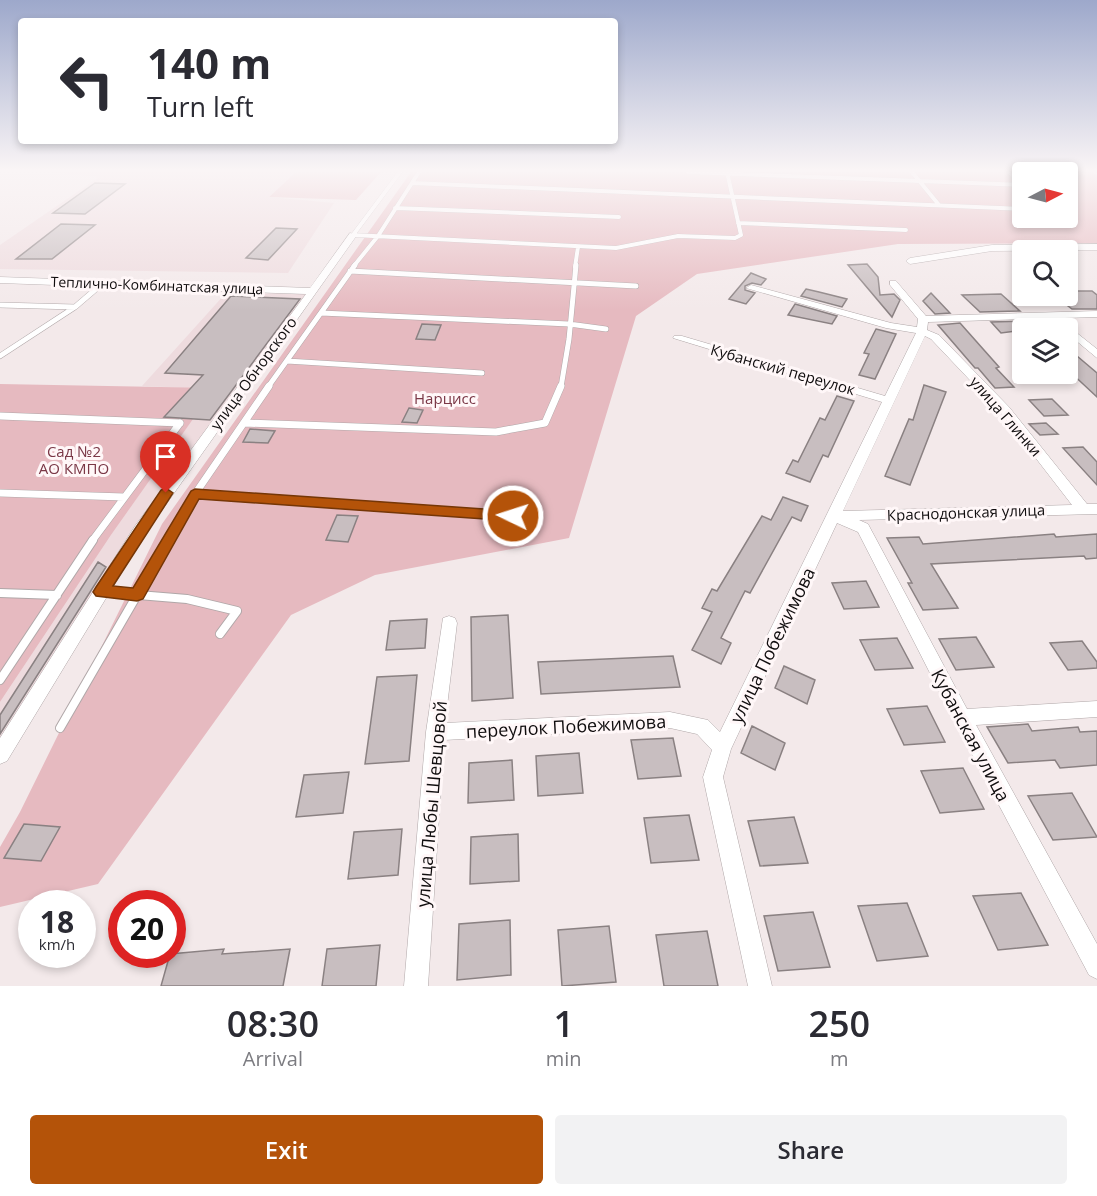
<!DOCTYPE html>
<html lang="en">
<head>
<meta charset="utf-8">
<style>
	body { margin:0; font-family:"Open Sans",sans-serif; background:#f2f2f3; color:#2b2b33; height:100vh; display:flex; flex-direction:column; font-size:22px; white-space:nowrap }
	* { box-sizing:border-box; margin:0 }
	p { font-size:20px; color:#7c7c81 }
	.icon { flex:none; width:33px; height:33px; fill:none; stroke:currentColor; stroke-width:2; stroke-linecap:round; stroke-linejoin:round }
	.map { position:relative; height:986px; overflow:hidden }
	.details { display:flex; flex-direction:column; background:#fff; flex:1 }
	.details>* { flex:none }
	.top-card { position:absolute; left:18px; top:18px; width:600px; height:126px; border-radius:6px; box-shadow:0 3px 9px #0003; background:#fff; color:#2b2b33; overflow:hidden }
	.needle { width:39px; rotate:84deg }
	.buttons { position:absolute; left:1012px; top:162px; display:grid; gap:12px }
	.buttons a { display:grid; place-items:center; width:66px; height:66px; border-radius:6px; background:#fff; box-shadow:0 3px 9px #0003; font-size:30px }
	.speed { position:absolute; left:18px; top:890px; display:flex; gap:12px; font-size:30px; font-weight:700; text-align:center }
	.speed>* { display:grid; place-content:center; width:78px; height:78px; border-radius:50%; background:#fff; box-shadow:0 3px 9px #0003; line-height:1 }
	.speed small { font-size:15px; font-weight:400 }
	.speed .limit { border:9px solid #d22; background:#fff; color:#111 }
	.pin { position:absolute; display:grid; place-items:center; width:51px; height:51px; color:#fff; margin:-62px -26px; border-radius:50% 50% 50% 0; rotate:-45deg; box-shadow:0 0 6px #0007 }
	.pin .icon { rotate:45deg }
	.me { position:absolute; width:66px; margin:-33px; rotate:274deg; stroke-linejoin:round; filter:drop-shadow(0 0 4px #0008) }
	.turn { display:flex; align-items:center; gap:21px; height:126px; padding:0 30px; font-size:27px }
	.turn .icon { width:78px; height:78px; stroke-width:2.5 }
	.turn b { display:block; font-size:42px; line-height:51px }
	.eta { display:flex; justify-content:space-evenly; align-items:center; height:102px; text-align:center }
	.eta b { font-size:36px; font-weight:600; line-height:42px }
	.action { display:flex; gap:12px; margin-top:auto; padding:12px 30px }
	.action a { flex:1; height:69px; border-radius:6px; background:#b45309; color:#fff; font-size:24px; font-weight:600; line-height:69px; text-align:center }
	.action a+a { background:#f2f2f3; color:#2b2b33 }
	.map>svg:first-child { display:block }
</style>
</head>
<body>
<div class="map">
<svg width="1097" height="986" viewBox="0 0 1097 986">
	<rect width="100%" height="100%" fill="#f3e9ea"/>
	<path fill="#eedbde" d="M49,172H296L269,197L334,203L288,273L0,269V245L99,177Z
		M309,293L0,745V702L111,535L214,389L142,386L225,294Z"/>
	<path fill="#e6bac0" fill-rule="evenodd" d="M296,172H381L356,200L269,197Z
		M411,172H1091L1097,175V243L898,244L697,274L636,316L569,538L375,575L291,615L98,884L0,907V847L20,812L162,524ZM1023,172H1068V218H1023Z
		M0,384L215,388L111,535L0,702Z"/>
	<path fill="#c8bec0" stroke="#8a8182" stroke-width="1.5" d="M95,183L125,184L85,214L53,213Z
		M61,224L95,225L52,259H16Z
		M276,228L297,229L268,260L246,258Z
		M867,264L878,277L880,295L894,294L900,300L892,317L848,265Z
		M751,273L766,279L761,285L752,283L745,286V290L755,293L746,304L729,299Z
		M806,289L819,292L847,299L842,307L801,296Z
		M1071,291H1092L1097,295V309H1072L1055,296H1076Z
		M931,293L950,313L935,314L923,301Z
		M1001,294L1020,311L980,312L962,295Z
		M231,296L300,299L210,420L164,417L203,375L165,373Z
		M795,304L837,316L832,324L788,315Z
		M1032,321L1040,328L1001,333L991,322Z
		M960,323L999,367L996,368L1014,387L995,388L978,368H975L938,325Z
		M422,324L441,325L435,340L416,339Z
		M876,329L896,334L875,379L859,375L869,354L864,353Z
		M1077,356L1097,373V397L1068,370V357Z
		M924,385L946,392L910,485L885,476L909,419L913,420Z
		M837,396L854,401L828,457L823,455L810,482L786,473L793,460L798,462L820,418L825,420Z
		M1052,399L1068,415L1044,416L1029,400Z
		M409,408L423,410L417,423L402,422Z
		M1046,423L1058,434L1040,435L1029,424Z
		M250,429L275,431L268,443L243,442Z
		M1083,447L1097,462V485L1063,448Z
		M783,497L808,506L801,521L792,517L750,593L745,591L721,638L731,643L721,664L692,650L712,612L702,608L712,589L717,591L762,516L771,520Z
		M337,515L358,516L348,542L326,540Z
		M1054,534L1056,537L1097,534V558L1086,559L1084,556L931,564L958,608L923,610L908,583H912L887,538L919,537L923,544Z
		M98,562L106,567L0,734V715Z
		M866,581L879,607L844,609L832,583Z
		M508,615L513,698L472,701L471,617Z
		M427,619L425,648L386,650L390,621Z
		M976,637L994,667L956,670L939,639Z
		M897,638L913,668L875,670L860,640Z
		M1082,641L1097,662V668L1068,670L1050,643Z
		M673,656L680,687L541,694L538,662Z
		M784,666L815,680L807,704L775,688Z
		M417,675L409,761L365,764L377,677Z
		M927,706L945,742L904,745L887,709Z
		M1028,724L1032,731L1078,727L1080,732L1097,731V765L1060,768L1055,760L1008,763L987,727Z
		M752,726L785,743L775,770L741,753Z
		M673,738L681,776L638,779L631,740Z
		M579,753L583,793L538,796L536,756Z
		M512,760L514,800L468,803L469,763Z
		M963,768L984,809L940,813L921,771Z
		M349,772L343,813L296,817L304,775Z
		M1072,793L1097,837L1053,840L1028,796Z
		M689,815L699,860L651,863L644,818Z
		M794,817L808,863L760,866L748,821Z
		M24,824L60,827L41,861L4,858Z
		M402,829L398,875L348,879L354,832Z
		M518,834L519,881L470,884L471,837Z
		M1021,893L1048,945L998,950L973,896Z
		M907,903L928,956L877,961L858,906Z
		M813,912L830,967L778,971L764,916Z
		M510,920L511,975L457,980L459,924Z
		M609,926L616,982L562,986L558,930Z
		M707,931L718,986H664L656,935Z
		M380,945L376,986H322L327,949Z
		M224,949L222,954L290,949L283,986H161L170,954Z"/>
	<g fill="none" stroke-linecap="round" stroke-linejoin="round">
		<defs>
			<path id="service-far3" d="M688,172L1022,185L1009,172
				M912,172L939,205
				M412,183L1023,209
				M395,208L619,217
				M738,223L906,230
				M353,235L616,248L678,236L735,238L741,235L727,172
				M353,235L400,172
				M353,267L378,236L419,172
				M575,267L578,247"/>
			<path id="service-far2" d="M350,271L636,286
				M0,305L75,307L103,283
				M321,313L569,324L606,329
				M0,356L75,307
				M287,361L482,373
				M268,387L355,265
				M561,387L569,339L576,265"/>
			<path id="service-far1" d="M0,416L180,423
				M245,423L496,432L545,423L561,386
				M0,493L124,497
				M195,494L512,516
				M92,541L180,423
				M168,541L195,494L269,386"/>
			<path id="service" d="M102,592L187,599L237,611L220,634
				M0,593L57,595
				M0,680L93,540
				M60,728L169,540"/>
			<path id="minor" d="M350,233L357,235L145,534L7,761L0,764V738L135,526L306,294L0,283V277L310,288Z
				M1097,244V250L992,251L910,264L906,261L910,258L992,245Z
				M890,281H896L926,316L1097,311V317L928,322L927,330L939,335L1009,407L1087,504H1097V514L859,520L868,524L967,709L1097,701V717L976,725L1097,944V979L1089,975L956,724L858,532L837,523L731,749L723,777L772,986H748L703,777L712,750L697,734L670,728L444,740L428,986H404L426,732L443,618L449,616L455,618L457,623L445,723L670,712L708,720L720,732L882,402L673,338L674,336H682L885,396L916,333L886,328L746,288L751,285L891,323L917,327L918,319L890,285ZM925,336L931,339L1001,413L1072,505L843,511Z
				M1068,326L1097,349V358L1068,334V328H1063Z"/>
		</defs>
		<use href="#service-far3" stroke="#b0a7a8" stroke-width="4.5"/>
		<use href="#service-far2" stroke="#b0a7a8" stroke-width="6"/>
		<use href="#service-far1" stroke="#b0a7a8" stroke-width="8"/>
		<use href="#service" stroke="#b0a7a8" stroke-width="10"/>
		<use href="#minor" stroke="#b0a7a8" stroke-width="1"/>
		<use href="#service-far3" stroke="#fff" stroke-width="4"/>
		<use href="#service-far2" stroke="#fff" stroke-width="5"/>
		<use href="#service-far1" stroke="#fff" stroke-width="7"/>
		<use href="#service" stroke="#fff" stroke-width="8"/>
		<use href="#minor" fill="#fff" fill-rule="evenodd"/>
	</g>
	<linearGradient id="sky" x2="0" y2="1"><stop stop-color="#9da8cb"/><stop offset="0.55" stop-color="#faf5f6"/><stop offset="1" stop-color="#faf5f6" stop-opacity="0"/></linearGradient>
	<rect width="1097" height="310" fill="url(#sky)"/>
	<path fill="#b45309" stroke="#753606" stroke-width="1.5" d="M166,488L173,493L113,586L133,588L191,491L195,489L513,511L520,516L513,521L199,499L143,599L137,601L96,596L93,592L96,587L161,490Z"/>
	<g text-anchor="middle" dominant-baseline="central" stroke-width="6" stroke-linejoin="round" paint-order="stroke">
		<g font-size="14" fill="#100d0e" stroke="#fff7f8">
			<text transform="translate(157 285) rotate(2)">Теплично-Комбинатская улица</text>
		</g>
		<g font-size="15" fill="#100d0e" stroke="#fff7f8">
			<text transform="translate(783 369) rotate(16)">Кубанский переулок</text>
			<text transform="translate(253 373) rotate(-54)">улица Обнорского</text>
			<text transform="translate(1006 416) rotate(49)">улица Глинки</text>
			<text transform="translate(966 512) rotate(-2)">Краснодонская улица</text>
		</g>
		<g font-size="15" fill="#7a3746" stroke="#fff7f8">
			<text x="445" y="398">Нарцисс</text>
			<text x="74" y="451">Сад №2<tspan x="74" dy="17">АО КМПО</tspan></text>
		</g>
		<g font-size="18" fill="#100d0e" stroke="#fff7f8">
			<text transform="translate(772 645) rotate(-64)">улица Побежимова</text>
			<text transform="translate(566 726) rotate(-3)">переулок Побежимова</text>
			<text transform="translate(971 735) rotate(62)">Кубанская улица</text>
			<text transform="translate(431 804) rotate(-85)">улица Любы Шевцовой</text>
		</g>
	</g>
</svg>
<div class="buttons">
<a><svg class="needle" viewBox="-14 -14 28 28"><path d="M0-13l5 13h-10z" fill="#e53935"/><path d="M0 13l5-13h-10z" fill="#7c7c81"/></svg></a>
<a><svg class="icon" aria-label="search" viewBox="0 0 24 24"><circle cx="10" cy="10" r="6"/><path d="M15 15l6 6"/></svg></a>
<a><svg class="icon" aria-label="layers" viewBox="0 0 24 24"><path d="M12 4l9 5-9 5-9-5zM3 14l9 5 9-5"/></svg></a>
</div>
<div class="speed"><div>18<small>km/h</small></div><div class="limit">20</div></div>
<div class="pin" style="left:166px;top:493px;background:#d93025"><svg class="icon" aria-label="arrive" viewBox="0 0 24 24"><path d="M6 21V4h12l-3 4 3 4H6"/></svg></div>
<svg class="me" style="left:513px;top:516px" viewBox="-20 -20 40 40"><circle r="17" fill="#b45309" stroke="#fff" stroke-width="3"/><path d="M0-11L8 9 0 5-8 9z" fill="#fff"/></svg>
<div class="top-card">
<div class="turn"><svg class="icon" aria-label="left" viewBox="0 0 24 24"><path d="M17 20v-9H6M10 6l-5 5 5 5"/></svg><div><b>140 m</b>Turn left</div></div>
</div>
</div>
<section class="details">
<div class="eta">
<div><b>08:30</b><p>Arrival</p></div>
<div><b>1</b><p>min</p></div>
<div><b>250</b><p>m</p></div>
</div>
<div class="action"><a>Exit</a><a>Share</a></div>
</section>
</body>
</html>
